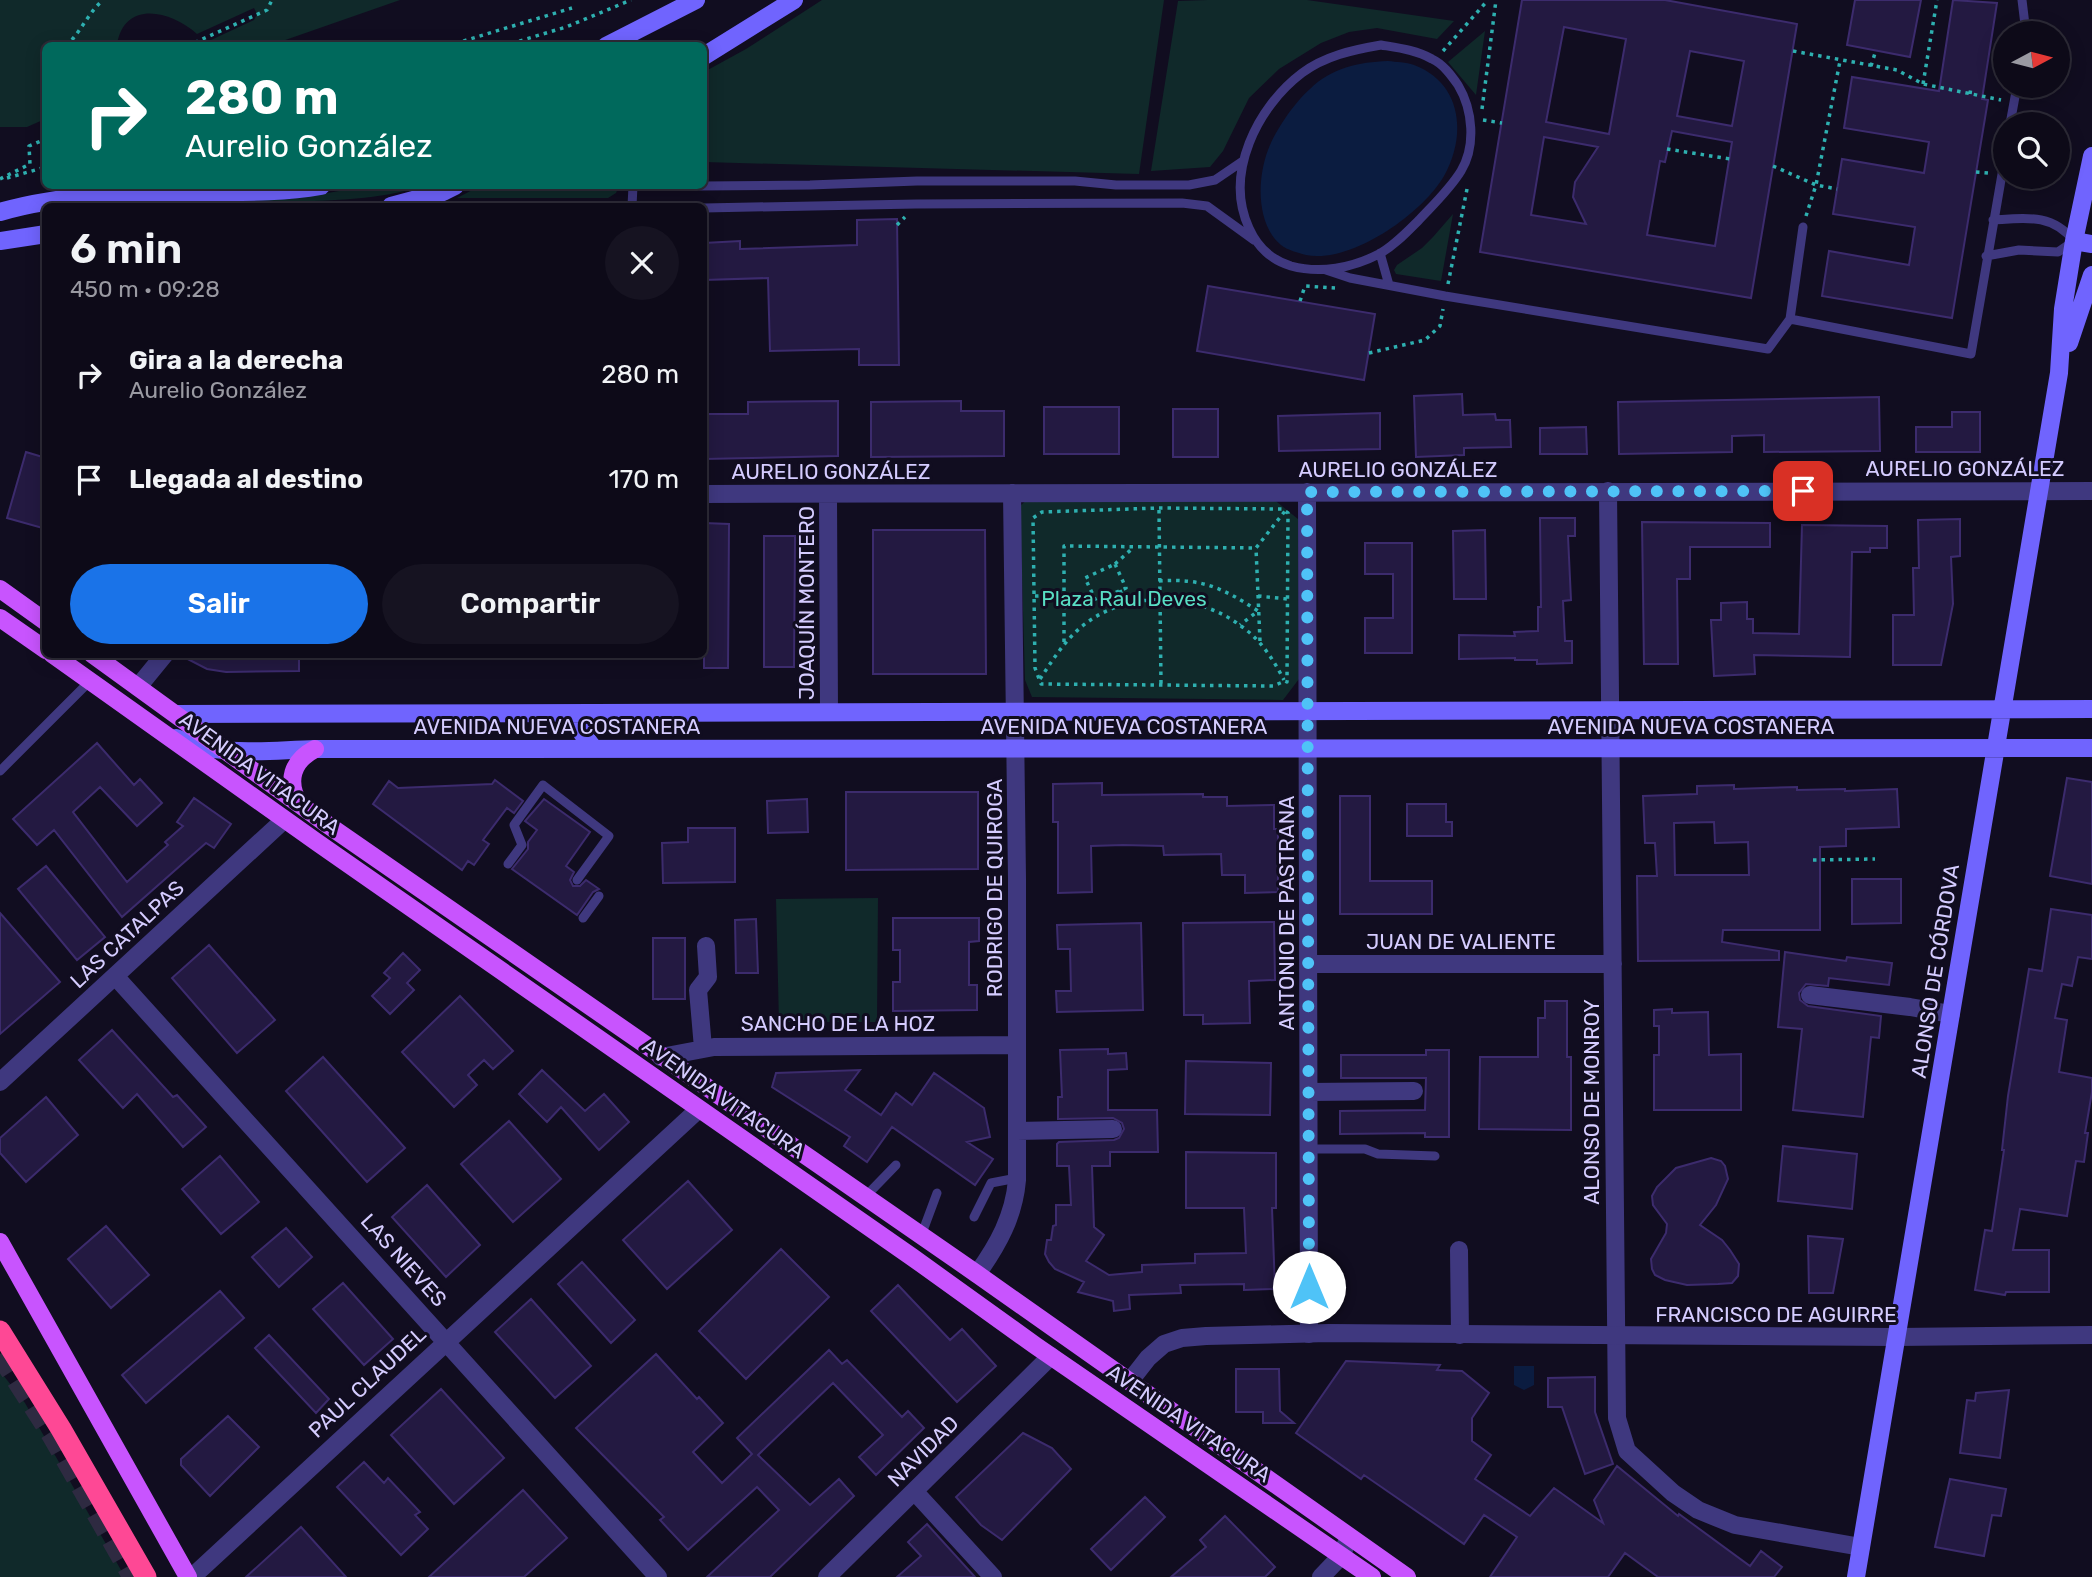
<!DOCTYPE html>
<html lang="es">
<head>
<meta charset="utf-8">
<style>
	body { margin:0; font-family:Rubik,sans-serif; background:#161321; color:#f1f3f6; height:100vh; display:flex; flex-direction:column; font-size:26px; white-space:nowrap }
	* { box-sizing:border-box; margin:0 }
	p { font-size:23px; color:#9a9aa2 }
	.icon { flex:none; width:38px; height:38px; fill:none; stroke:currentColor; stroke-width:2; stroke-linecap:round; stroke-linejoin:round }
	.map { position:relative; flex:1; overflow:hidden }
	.panel { position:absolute; left:42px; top:203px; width:665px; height:455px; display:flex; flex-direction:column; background:#0d0a18; border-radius:10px; box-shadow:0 4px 18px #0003,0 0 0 2px #2d2b37 }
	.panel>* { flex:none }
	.hud { position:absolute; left:42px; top:42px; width:665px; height:147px; border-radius:10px; box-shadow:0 4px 18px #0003,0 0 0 2px #2d2b37; background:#00695c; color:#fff; overflow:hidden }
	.needle { width:46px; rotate:83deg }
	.controls { position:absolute; left:1993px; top:21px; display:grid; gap:14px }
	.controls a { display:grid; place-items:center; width:77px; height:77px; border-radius:50%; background:#0d0a18; box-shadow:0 4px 18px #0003,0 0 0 2px #2d2b37; font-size:35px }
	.pin { position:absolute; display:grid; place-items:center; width:60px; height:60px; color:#fff; margin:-30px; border-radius:14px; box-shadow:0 4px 10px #0006 }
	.me { position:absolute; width:77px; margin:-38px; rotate:0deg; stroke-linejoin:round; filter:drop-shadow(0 0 5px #0008) }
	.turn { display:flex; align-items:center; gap:24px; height:147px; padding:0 28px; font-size:32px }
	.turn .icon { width:91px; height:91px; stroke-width:2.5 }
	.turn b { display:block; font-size:49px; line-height:60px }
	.round { display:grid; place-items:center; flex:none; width:74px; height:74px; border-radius:37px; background:#161321 }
	.head { display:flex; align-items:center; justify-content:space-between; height:119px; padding:0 28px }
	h1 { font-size:42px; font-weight:600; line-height:52px }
	.primary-button { display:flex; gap:14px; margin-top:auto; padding:14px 28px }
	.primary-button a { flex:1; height:80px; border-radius:42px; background:#1a73e8; color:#fff; font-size:28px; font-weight:600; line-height:80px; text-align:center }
	.primary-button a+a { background:#161321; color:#f1f3f6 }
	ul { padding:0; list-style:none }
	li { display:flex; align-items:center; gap:21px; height:105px; padding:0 28px }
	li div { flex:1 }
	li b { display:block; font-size:26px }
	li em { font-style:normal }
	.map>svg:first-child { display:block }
</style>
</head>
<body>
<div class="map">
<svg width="2092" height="1577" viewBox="0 0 2092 1577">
	<rect width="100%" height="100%" fill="#110d20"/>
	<path fill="#10292a" d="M0,0H400L271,45H214L211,40L254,20L257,14L254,8L197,34C170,10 124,0 117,45L46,46L45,119L27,127H0Z
		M822,0H1164L1139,174L704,162V72L746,49Z
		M1208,0H1307L1454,21L1437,39L1377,28L1349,32L1321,43L1279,69L1249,98L1223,151L1210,167L1151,171L1178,1Z
		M1485,31L1476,95L1448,62Z
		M360,186H422C379,200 334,200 288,202C239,204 191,206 142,206C158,204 175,202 191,201C248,197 304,202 360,186Z
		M480,186H619L616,193L608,198H457Z
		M1453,214L1441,281L1396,274L1394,270L1397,265L1422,248L1433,237Z
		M1030,497L1272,498L1298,519L1299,679L1283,700L1032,697L1025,680L1020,506Z
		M878,898L877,1022H779L776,899Z
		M0,1371L25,1403L125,1577H0Z"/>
	<path fill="#0b1c40" d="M1388,61C1396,62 1406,62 1414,65C1462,83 1467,135 1444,176C1422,214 1351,264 1306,255C1299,253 1287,250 1281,245C1256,224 1257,179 1268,150C1275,131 1294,103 1310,89C1331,68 1359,62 1388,61Z
		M1514,1366H1534V1385L1524,1390L1514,1385Z"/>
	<path fill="#231941" stroke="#3c2b6d" stroke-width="2" fill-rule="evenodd" d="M1522,0H1665L1797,24L1751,298L1480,252ZM1564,27L1626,39L1609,134L1546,122ZM1690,51L1744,61L1732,126L1677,116ZM1672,131L1732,142L1715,246L1647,235L1660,161L1665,162ZM1544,137L1598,147L1575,182L1573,197L1586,224L1531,215Z
		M1855,0H1921L1910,57L1847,45Z
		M1953,0L1997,3L1982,99L1988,100L1952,318L1822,296L1829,251L1909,265L1915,227L1833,214L1842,159L1924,173L1929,142L1844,128L1852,77L1939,91Z
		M897,219L899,365H859V349L770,351L768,278L704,280V243L740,241V249L857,245V220Z
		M1208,286L1375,314L1364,380L1197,351Z
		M1462,394L1463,415L1495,414L1496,420H1510L1511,447L1464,448V455L1416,457L1414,396Z
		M1879,397L1880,451L1764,452V435L1732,436V452L1619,454L1618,402Z
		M838,401V456L704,459V414H748V402Z
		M961,401V411H1004V456L871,457V402Z
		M1044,407H1119V454H1044Z
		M1173,409H1218V457H1173Z
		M1952,412H1980V452H1916V427H1952Z
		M1380,413V449L1279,451L1278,416Z
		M1586,427L1587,454H1540V428Z
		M26,452L46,458V529L7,518Z
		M1540,518H1575V536H1568L1571,600L1563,601L1565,641H1572V663L1537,664V660H1515V658L1459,659V635L1515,636L1514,632L1538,631V607H1541Z
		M1960,519V556L1951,557L1953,604L1941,665H1893V615H1914L1913,568H1919L1918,520Z
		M1642,522L1770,523V547H1690V579H1677L1678,664H1644Z
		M704,523L729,524L728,668H704Z
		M1802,525L1887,526V548H1870V552H1852L1850,657L1754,655L1755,674L1714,676L1711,620H1721V603L1747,602V619H1753V633L1799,634Z
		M873,530H985L986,674H873Z
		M1485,530L1486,599H1454L1453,531Z
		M764,536H795L794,667H764Z
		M1365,543H1412V653H1365V618H1393V574H1365Z
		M178,654H299V671L226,672L207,669Z
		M97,743L134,785L140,779L162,803L137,826L100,787L73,812L127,882L168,845L165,842L183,826L177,822L194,798L231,824L214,848L206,843L122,917L54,830L37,845L13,819Z
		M2067,778L2092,782V884L2050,876Z
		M495,780L523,801L514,813L507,808L483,840L489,844L474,865L468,861L462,870L373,804L389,781L398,788L492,784Z
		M1102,783V795L1203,794V797H1227V806L1274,805V829H1278V892L1245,893V875H1222L1221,854L1164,855L1163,846L1123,845L1091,846L1092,892L1058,893V822H1053V784Z
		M1734,785V789L1797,787V790L1845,789V791L1897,789L1899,827L1846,829V846L1820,847V930H1723L1722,942L1779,951V960L1638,961L1637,876H1657L1655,843H1645L1643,796L1697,794V786ZM1714,822L1715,843L1748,842L1749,875H1675L1674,823Z
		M846,792H978V869L846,870Z
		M1340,796H1370V881H1432V914H1340Z
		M544,799L590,832L566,866L574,872L570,880L573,886H580L586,880L599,889L593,892L577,915L512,869L528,849V842L537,830L525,821Z
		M807,799L808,832L768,833L767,801Z
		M1407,804H1446V822H1452V836H1407Z
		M688,828H735V882L663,883L662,843L688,842Z
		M46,866L105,937L77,960L18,889Z
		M1852,879H1901V923L1852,924Z
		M2051,909L2092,915V959L2078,957L2072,986L2062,984L2055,1018L2067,1020L2059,1072L2092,1078V1092L2085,1133H2088L2084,1162L2076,1161L2067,1216L2020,1209L2013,1250H2049V1292H2006L2005,1295L1975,1290L1985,1230L1992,1231L2004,1150H2002L2008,1096L2029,969L2042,971Z
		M0,913L60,982L0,1034Z
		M893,918H979V941L969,942V985H977V1010L893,1011V982H900V950H893Z
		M756,919L758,973H736L735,920Z
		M1274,922L1275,980L1249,981L1250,1023L1203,1024V1015H1184L1183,923Z
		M1141,923L1143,1010L1057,1012L1056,991H1071L1070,949H1058L1057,925Z
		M653,938H685V999H653Z
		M209,945L275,1020L237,1053L172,978Z
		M1785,952L1846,961L1847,957L1892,963L1889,985L1829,978L1828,986L1806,984L1799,993L1800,1000L1808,1006L1881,1016L1879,1038L1871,1037L1863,1117L1793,1110L1802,1029L1778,1027Z
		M403,953L420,970L407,983L414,990L390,1014L372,996L390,978L384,973Z
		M460,996L513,1051L493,1069L484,1060L468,1075L477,1085L454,1107L402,1052Z
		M1545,1001H1567V1057H1571V1130L1479,1129L1480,1057H1538V1018H1545Z
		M1672,1009V1013L1708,1012L1709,1055L1741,1054V1110H1654V1055H1659V1026H1654V1010Z
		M112,1030L173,1097L177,1095L206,1127L183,1147L137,1094L123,1108L79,1060Z
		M1108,1049V1054L1126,1053L1127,1069L1108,1070V1110H1157L1158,1152H1110V1166H1092L1094,1227L1104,1235L1086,1261L1109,1275L1142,1272V1265L1195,1263V1254L1246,1253L1244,1208H1186V1152L1276,1153V1208H1272L1275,1289L1244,1290V1284L1180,1285L1181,1293L1129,1295L1130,1309L1114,1311L1113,1301L1078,1292L1084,1282L1055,1269L1049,1262L1045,1254L1047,1240H1051L1053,1226L1056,1225V1205H1071L1069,1166H1057V1144L1059,1142L1114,1140L1119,1138L1124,1129L1122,1123L1113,1118L1058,1119V1097H1062L1060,1050Z
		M1426,1050H1449V1137H1425V1133L1340,1134V1111L1425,1110L1426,1078H1341V1055H1426Z
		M323,1057L405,1148L367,1182L286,1091Z
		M1186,1061L1271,1063L1270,1115L1185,1114Z
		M542,1070L585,1111L604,1094L629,1122L599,1150L561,1107L547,1122L519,1094Z
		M860,1070L845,1090L881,1115L896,1093L912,1105L934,1073L984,1108L990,1137L967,1142L993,1159L975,1185L892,1127L867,1162L844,1146L850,1137L772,1087L776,1073Z
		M46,1097L78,1135L26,1182L0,1153V1138Z
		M509,1121L561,1179L513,1222L461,1164Z
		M1783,1146L1857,1154L1852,1209L1778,1201Z
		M220,1156L259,1202L221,1234L182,1189Z
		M1711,1158L1721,1161L1725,1166L1728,1179L1716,1205L1700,1225L1722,1240L1730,1250L1739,1264L1738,1276L1732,1283L1718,1284L1687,1285L1665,1280L1655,1275L1652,1269L1651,1259L1666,1233L1667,1224L1653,1205L1652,1196L1657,1187L1676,1168Z
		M688,1181L732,1230L667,1289L623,1240Z
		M427,1185L480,1245L446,1277L392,1217Z
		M106,1226L149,1275L111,1308L68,1259Z
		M286,1228L312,1257L279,1287L252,1257Z
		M1808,1236L1843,1239L1833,1293H1809Z
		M781,1249L829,1297L746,1379L699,1331Z
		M582,1262L635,1320L611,1343L558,1284Z
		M343,1283L393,1339L364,1365L313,1309Z
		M898,1285L950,1340L962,1329L996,1366L957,1402L871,1311Z
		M220,1291L244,1318L146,1403L122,1375Z
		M531,1299L591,1366L555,1398L495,1332Z
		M269,1335L329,1399L316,1413L255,1348Z
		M829,1350L842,1364L847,1360L902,1417L908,1411L924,1428L876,1475L859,1457L883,1435L833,1383L758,1455L810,1505L839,1479L854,1496L770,1577H707L779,1510L757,1487L688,1550L660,1520L664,1517L576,1428L656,1354L697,1399L699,1397L723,1423L693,1452L722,1483L752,1454L737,1438Z
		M1346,1361L1440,1365L1437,1370L1462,1371L1489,1393L1472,1418V1441L1491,1455L1475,1479L1530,1516L1554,1488L1603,1523L1594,1500L1617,1466L1678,1516L1679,1514L1750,1566L1761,1551L1782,1567L1774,1577H1658L1625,1553L1608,1577H1490L1517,1537L1484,1515L1464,1544L1364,1475L1361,1479L1296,1433Z
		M1236,1369H1279L1280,1411L1294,1423H1263V1412H1236Z
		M1595,1377V1412L1613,1464L1585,1474L1562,1407H1548V1378Z
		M441,1389L504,1458L454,1504L391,1435Z
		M2009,1390L2000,1458L1960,1453L1967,1400L1975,1401L1976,1393Z
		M228,1416L259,1447L210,1496L181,1465V1459Z
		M1023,1433L1052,1448L1071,1469L1002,1540L981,1525L956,1497Z
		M364,1462L384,1483L388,1478L420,1512L415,1515L428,1529L401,1555L337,1487Z
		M1950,1479L2006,1489L2001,1516L1992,1515L1984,1556L1935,1547Z
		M523,1490L567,1538L524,1577H429Z
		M1145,1497L1165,1517L1111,1570L1091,1549Z
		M1225,1516L1275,1567L1265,1577H1171L1206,1547L1200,1540Z
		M927,1524L975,1577H897L921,1556L908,1542Z
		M301,1527L346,1577H246Z"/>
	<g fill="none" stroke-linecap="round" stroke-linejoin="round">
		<path stroke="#2e2a41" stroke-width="21" stroke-dasharray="21 10" stroke-linecap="butt" d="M0,1354L52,1435L133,1577"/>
		<path stroke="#2eb0b0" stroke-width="3.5" stroke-dasharray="3.5 5" stroke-linecap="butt" d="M66,46C81,32 88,13 103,0
			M187,46L267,10L272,0
			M447,46L572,8
			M503,46L566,27L631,0
			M1443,51L1488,0
			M1793,51L1897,70L1923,84L2001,100
			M1871,66L1876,50
			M1923,84L1937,0
			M1970,94L1971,87
			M1482,109L1496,0
			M1483,120L1502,123
			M1667,149L1730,159
			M1773,166L1816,185L1837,189
			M1976,172L1988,173
			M7,178L46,167
			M0,179L30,164L29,146L46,139
			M1806,216L1816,185L1840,61
			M897,225L905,217
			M1448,284L1467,189
			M1300,301L1305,286L1335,288
			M1369,353L1425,340L1440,326L1443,309
			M1159,508L1282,509L1288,513L1287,682L1285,681L1273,686L1041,684L1035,668L1033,518L1042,512Z
			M1159,510L1161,684
			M1115,564L1126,588L1096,601L1085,578Z
			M1115,564L1134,547
			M1159,581C1202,578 1223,588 1258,611L1240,625
			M1120,590L1125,604
			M1035,596L1064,595
			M1258,596L1287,599
			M1064,608L1092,592
			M1260,641L1256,548L1285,511
			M1064,642V546L1256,548
			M1040,679C1052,661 1063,643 1080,628C1124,590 1195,591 1241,626C1261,640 1273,659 1284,680
			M1813,860L1875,859"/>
		<path stroke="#3f387f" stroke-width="9" d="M2022,0L2026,33
			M1381,45C1399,48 1416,50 1432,59C1443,64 1451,75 1458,85C1473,110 1476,146 1461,171C1450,189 1433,205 1419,220C1407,232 1394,246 1379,254C1352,268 1320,274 1291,266C1271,260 1257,246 1249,228C1224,174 1257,107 1302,73C1325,56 1352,50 1381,45Z
			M2010,124L2017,86
			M701,186L810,185L917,181H1075L1116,185H1189L1215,180L1243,161
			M632,206L633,186
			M704,208L916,204L1182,203L1207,206L1254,240
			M1380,253L1389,285
			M1986,256L2019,250L2058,252L2074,241C2052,213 2025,218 1993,220
			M1326,270L1350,278L1445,296L1768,349L1790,319L1971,354L2006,151
			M1790,319L1803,227
			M0,771L90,681
			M508,864L522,845L514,825L543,785L609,836L577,880
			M583,918L599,896
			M1309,1149H1365L1378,1154L1435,1156
			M865,1197L896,1165
			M974,1217L991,1183L1017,1178
			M921,1236L937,1193"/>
		<path stroke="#3f387f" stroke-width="18" d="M1608,491L1617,1418L1627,1451L1673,1493L1698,1510L1735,1525L1861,1547
			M1307,492L1309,1334
			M704,494L2092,491
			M828,494L829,712
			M138,687L165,654
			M1308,964H1613
			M115,976L658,1577
			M1810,995L1910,1007L1951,1014
			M703,1048L698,990L708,977L706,946
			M661,1057L714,1047L1017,1045
			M0,1082L284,820
			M1309,1092L1414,1091
			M1017,1131L1113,1129
			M1459,1250L1460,1335
			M977,1274C998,1245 1014,1216 1017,1180V879L1012,493
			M915,1492L993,1577
			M192,1577L699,1109
			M827,1577L1051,1356
			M1321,1577L1342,1555L1346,1544"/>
		<path stroke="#3f387f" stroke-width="18" d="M1130,1381L1148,1358L1164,1344L1182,1338L1206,1336L1328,1333L1897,1337L2092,1335"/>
		<path stroke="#7064fe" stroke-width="18" d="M606,46L696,0
			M704,56L794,0
			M391,206L443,192L455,186
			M0,212C64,193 136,193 203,192C243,192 282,193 321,186
			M0,241L46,234
			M2074,241L2092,244
			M2069,343L2092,275
			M176,714L2092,709
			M580,714L582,733L594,749
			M176,738C220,758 268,750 315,749L2092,748
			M1856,1577L2059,373L2063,309L2074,241L2092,156"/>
		<path stroke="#c854fe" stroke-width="18" d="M0,589L46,622
			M0,618L46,650
			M52,654L318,843L912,1257L1036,1346L1372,1577
			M92,654L328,825L977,1274L1407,1577
			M299,804C286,781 292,761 315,749
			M0,1242L188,1577"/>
		<path stroke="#fe4895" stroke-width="21" d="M0,1331L61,1429L146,1577"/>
	</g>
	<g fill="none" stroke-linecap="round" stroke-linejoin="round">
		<path stroke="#4fc3f7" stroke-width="12" stroke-dasharray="0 21.6" d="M1309,1287L1307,492L1803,491"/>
	</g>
	<g text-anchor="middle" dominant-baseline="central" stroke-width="6" stroke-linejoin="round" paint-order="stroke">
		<g font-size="21" fill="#d5ccff" stroke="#110d20">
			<text x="1965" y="468">AURELIO GONZÁLEZ</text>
			<text x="1398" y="469">AURELIO GONZÁLEZ</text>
			<text x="831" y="471">AURELIO GONZÁLEZ</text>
			<text transform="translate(806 603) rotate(-90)">JOAQUÍN MONTERO</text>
			<text x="557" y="726">AVENIDA NUEVA COSTANERA</text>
			<text x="1124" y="726">AVENIDA NUEVA COSTANERA</text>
			<text x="1691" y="726">AVENIDA NUEVA COSTANERA</text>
			<text transform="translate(260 773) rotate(36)">AVENIDA VITACURA</text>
			<text transform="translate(994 888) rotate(-90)">RODRIGO DE QUIROGA</text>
			<text transform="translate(1286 913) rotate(-90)">ANTONIO DE PASTRANA</text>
			<text transform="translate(127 934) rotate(-43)">LAS CATALPAS</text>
			<text x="1461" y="941">JUAN DE VALIENTE</text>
			<text transform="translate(1935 971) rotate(-81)">ALONSO DE CÓRDOVA</text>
			<text x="838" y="1023">SANCHO DE LA HOZ</text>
			<text transform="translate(724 1098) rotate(35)">AVENIDA VITACURA</text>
			<text transform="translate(1591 1102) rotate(-90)">ALONSO DE MONROY</text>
			<text transform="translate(404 1260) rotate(48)">LAS NIEVES</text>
			<text x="1776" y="1314">FRANCISCO DE AGUIRRE</text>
			<text transform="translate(367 1382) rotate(-43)">PAUL CLAUDEL</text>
			<text transform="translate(1189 1423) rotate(34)">AVENIDA VITACURA</text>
			<text transform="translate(923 1451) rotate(-45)">NAVIDAD</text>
		</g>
		<g font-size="21" fill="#59dec4" stroke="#110d20">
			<text x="1124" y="598">Plaza Raul Deves</text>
		</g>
	</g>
</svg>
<div class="controls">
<a><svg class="needle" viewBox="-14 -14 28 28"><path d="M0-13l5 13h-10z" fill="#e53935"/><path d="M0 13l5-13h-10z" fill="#9a9aa2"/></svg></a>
<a><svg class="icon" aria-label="search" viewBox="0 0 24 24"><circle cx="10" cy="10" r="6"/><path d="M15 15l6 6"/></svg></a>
</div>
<div class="pin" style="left:1803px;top:491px;background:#d93025"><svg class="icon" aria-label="arrive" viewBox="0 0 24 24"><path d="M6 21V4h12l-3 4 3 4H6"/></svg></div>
<svg class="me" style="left:1309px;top:1287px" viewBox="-20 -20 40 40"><circle r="19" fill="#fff"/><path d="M0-13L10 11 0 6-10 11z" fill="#4fc3f7"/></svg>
<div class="hud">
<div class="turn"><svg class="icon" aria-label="right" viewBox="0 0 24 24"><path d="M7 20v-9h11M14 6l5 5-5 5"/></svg><div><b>280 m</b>Aurelio González</div></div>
</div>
<section class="panel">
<div class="head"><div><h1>6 min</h1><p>450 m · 09:28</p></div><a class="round"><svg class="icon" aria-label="close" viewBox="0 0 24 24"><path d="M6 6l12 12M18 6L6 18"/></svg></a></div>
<ul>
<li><svg class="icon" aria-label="right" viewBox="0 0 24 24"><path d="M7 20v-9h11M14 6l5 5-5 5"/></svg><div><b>Gira a la derecha</b><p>Aurelio González</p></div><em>280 m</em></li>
<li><svg class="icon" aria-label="arrive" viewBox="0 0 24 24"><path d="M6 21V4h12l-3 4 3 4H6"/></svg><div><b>Llegada al destino</b></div><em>170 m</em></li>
</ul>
<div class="primary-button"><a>Salir</a><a>Compartir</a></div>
</section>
</div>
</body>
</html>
